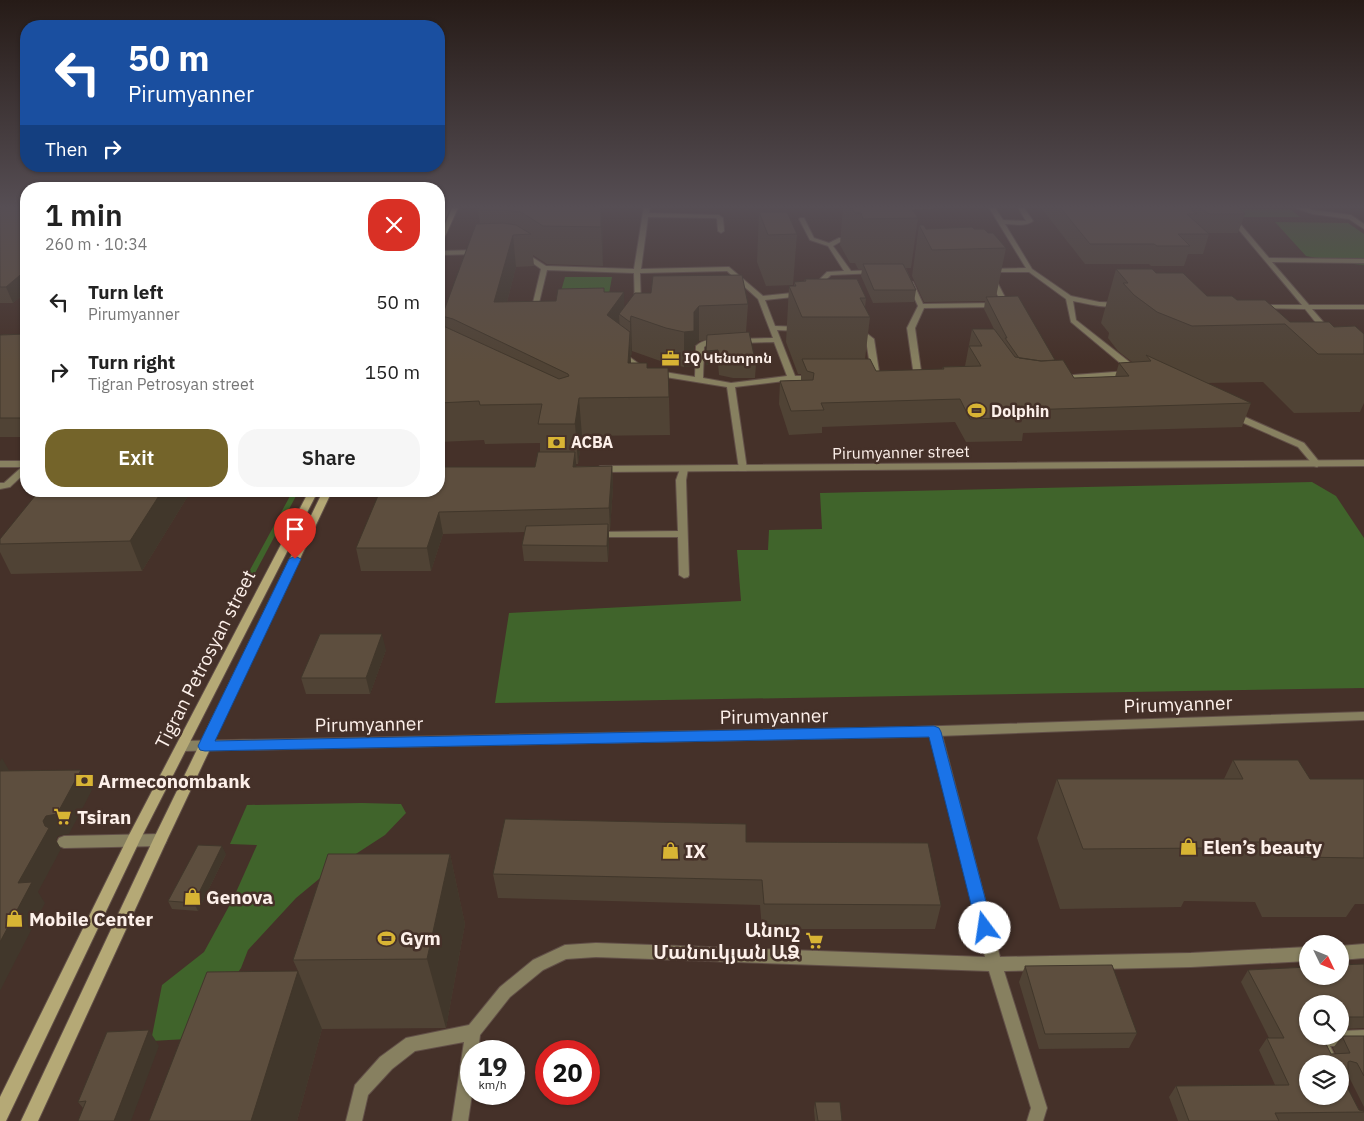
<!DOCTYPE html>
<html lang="en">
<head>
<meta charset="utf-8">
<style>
	body { margin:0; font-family:"IBM Plex Sans","Noto Sans Armenian",sans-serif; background:#f6f6f6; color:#222; height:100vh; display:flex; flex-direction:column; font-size:19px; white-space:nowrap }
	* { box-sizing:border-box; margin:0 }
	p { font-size:16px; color:#767676 }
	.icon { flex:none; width:28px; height:28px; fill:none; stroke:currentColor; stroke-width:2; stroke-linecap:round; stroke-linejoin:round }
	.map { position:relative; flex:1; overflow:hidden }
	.side { position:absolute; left:20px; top:182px; width:425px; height:315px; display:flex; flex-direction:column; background:#fff; border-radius:20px; box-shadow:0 1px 4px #0004 }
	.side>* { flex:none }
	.top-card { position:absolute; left:20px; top:20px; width:425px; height:152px; border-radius:20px; box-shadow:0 1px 4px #0004; background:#1a4fa0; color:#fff; overflow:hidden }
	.needle { width:32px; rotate:133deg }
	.buttons { position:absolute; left:1299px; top:935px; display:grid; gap:10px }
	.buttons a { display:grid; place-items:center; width:50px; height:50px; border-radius:50%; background:#fff; box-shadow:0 1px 4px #0004; font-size:25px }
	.speed { position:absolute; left:460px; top:1040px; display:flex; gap:10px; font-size:25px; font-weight:700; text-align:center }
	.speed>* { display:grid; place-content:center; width:65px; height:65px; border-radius:50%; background:#fff; box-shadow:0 1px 4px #0004; line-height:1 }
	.speed small { font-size:12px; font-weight:400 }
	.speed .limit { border:8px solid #d22; background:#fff; color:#111 }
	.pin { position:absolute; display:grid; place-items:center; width:42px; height:42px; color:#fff; margin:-51px -21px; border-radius:50% 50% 50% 0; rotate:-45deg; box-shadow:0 0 5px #0007 }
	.pin .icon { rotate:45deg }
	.me { position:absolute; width:55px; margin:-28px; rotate:346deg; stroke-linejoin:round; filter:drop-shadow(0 0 4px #0008) }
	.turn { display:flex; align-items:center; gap:18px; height:105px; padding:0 25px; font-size:22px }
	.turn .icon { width:65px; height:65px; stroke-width:2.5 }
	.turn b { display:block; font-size:35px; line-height:42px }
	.then { display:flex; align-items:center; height:48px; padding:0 25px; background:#0003; gap:10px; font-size:19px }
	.round { display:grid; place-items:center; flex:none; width:52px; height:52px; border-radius:20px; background:#f6f6f6 }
	.headline { display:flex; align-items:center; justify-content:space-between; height:85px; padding:0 25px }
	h1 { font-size:30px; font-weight:600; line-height:38px }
	.action { display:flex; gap:10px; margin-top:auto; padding:10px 25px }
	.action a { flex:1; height:58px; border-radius:20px; background:#74642a; color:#fff; font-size:20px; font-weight:600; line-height:58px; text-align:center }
	.action a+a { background:#f6f6f6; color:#222 }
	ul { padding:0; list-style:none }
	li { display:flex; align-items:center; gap:15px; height:70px; padding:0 25px }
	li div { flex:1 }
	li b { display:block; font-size:19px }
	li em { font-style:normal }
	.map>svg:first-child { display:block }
</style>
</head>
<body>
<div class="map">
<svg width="1364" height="1121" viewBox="0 0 1364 1121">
	<rect width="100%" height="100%" fill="#453129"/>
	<path fill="#40642b" d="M1232,209H1290L1300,217H1241Z
		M1275,222L1348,223L1364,234V265L1343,263L1306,256Z
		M565,277H612L605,316H554Z
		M1312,482L1336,496L1364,538V688L495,703L509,613L741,601L737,550H768L769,530L822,529L820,493Z
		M290,496H296L245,592H238Z
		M362,803L401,804L406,813L385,835L325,874L296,898L248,950L241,968L216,1004L187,1039L151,1041L162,985L204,952L233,899L257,845L230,844L247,805Z"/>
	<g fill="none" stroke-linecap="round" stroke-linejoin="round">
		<defs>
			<path id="service" d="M644,206H650L649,213L719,215L723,218L724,231L721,233L718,231L717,219L716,218L648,217L641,269L729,267L763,296L802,292L805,294L802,296L765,300L775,326L799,327L803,329L799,331L777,330L795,376H815L819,378L815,380H792L735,387L747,469L746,471H740L739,469L727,387L641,373L617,355L621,353H624L646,369L695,377L696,346C704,339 712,339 722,340V344H708L704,347L703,378L731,383L787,376L774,342L738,343L734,341L738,339L773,338L758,299L727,271L640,273L641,307L638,309L635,307L634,273L547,270L538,307L535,309L532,307L541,269L520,254V252H524L546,266L634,269Z
				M906,206H935L932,208H909Z
				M988,206H994L1003,220L1026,221L1017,206H1023L1033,221C1026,227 1014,224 1005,224L1032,269L1071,296L1099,302L1121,303L1122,304C1111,311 1086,303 1073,301L1076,320L1137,368V372H1131L1071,322L1066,299L1029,272H986L985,271L988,269L1026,268Z
				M1219,206H1225L1269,258L1364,259V263L1272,262L1309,305H1364V309H1312L1332,332L1328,334H1325L1305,309L1259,308L1258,307L1261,305H1302Z
				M1289,206H1299L1313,210L1351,215L1364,224V229L1349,219L1313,214Z
				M800,218H804L814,238L829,243L839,238H855V240L840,242L833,246L851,271L874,270L876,271V273L831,275L816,289H812V287L827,272L844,271L828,246L810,240L799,219Z
				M439,251L478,250L481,252L478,254L439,255Z
				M992,276L995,278L1008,303L999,307L924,308L915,328L922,378L918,380H911L910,378L914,376L907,328L918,306L907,282L908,281L913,282L923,304L998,303L1001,302L989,278Z
				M855,329H861L874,339L880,378L879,380H876L872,378L866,340L855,333Z
				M1128,371H1131V375L1060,380L1056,378L1060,376Z
				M1230,413H1236L1304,443L1321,464L1317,467L1314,466L1298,447L1230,417Z
				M26,465V472L10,487L0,489V483H4L23,466Z
				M684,466L688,469L686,480L689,575L688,577L684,578L679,575L678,537H593L591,535L596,532L678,531L676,480L680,469Z
				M935,726L939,728L941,731L1000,957L1191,953L1308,947V961L1191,967L1004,971L1047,1108L1043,1121H1027L1031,1108L989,971L596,957L566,959L543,970L510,997L480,1035L478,1051H471L472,1094L468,1121H452L464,1042L415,1051L392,1069L368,1095L362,1121H346L355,1085L380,1057L406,1038L469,1025L500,987L533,960L565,945L596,943L985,957L929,731L931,728Z
				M160,834L165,836L167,840L165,844L160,846L64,848L59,846L57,842L59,838L64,836Z
				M1364,944V958L1340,960V946Z
				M1364,1030V1046H1330L1339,1064H1322L1310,1039L1311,1036H1340V1031Z"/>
			<path id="minor" d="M0,461H26V467H0Z
				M1364,712V720L911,737L184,751L180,749L178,746L180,743L184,741L911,727Z"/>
			<path id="tertiary" d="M1364,460V466L600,472L596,469L600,466Z"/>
			<path id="secondary" d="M445,206H451L442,227L439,229V221Z
				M453,206H459L442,243L439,245V237Z
				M309,491H318L140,840L6,1121H0V1097L129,835Z
				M323,491H332L167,840L38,1121H21L153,840Z"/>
		</defs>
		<use href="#service" stroke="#625048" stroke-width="2"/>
		<use href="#minor" stroke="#625048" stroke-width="2"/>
		<use href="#tertiary" stroke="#625048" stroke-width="2"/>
		<use href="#secondary" stroke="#625048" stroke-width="2"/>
		<use href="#service" fill="#878060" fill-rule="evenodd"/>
		<use href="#minor" fill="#878060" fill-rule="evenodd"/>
		<use href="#tertiary" fill="#878060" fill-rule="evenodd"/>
		<use href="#secondary" fill="#b5a976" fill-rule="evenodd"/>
	</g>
	<path fill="#504335" d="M0,206H26V292L13,303H0Z
		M479,206H621L602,207L603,266L547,264L533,255L534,266L516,267L507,302L556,301L604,288V292L624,308L748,304L746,332L756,364L755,378H733L719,375L718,363L706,365L707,340L699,341L694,346L693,366L684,367L666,363L632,351L631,356L630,355L631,363L647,368L669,397L670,435L582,436L578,464H576V466H612L613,488L610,530H609V540L608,562L524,561L522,545L525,532L443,534L431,571H361L356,548L535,467L540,452V443L485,444L484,440L439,442V325L444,326L442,316L480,224L478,210Z
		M843,206H910L918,218L911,268H906L916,290L914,302L873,303L861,276L862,269H858L855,263H850L840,245Z
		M1043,206H1238L1245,214L1238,233H1208L1209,234L1203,254H1188L1184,266H1151L1149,264H1085L1042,209Z
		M1318,206H1364V208L1319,207Z
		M759,212L797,234L793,285L766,286L757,262Z
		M919,225L926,229H974L988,233L1006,248L996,297L1055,360L1074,378L1115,377L1119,363L1132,362L1118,351L1108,338L1109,333L1101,323L1116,269L1156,273L1207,296L1237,300L1290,322L1334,327L1364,334V403L1360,412L1294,413L1263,382L1206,383L1251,403L1242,427L1023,433L1022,441L966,442L955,422L822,427V433L789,435L779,404L780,381L801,380V374H798L786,342L789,286H794V282L804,281L805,279L866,298L865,308L870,317L865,359L876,371L942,369L943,367L965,366L972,329H994L984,309L985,301L924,302L912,276Z
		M26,334V437H0V335Z
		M191,491L142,571L11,574L0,552V539Z
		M386,650L370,694H306L301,678Z
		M1233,760L1310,779H1364V904H1355L1346,917H1262L1255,902L1184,901L1181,907L1060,909L1037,838L1057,779H1224Z
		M746,842L941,905L935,929H762L760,905L498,898L493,874Z
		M226,854L198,911L172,909L168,901Z
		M450,854L465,924L446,1028L322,1029L297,1121L298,971L293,960Z
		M1364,964V1028L1342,1029L1340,1032V1004H1308V1036L1331,1054H1336L1333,1048L1342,1036H1364V1107L1348,1075L1346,1085L1359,1110L1364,1111V1121H1178L1169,1097L1176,1086L1275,1085L1259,1050L1267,1038H1269L1241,982L1248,970Z
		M1025,966L1137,1033L1129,1048L1039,1049L1019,982Z
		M159,1046L83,1108L78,1102Z
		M815,1102L842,1121H815L814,1110Z"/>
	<path fill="#41372b" d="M601,206H602L603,266L601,227Z
		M513,235L516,267L498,337L494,302Z
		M26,270V292L13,303L6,287Z
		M624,292L625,318L619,314L620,334L607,315Z
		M699,306V341L694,346L693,366L684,367V332L694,312Z
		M631,316L632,351L631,356L630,322Z
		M630,332L631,368L629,400L628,363Z
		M718,350V363L706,365V351Z
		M579,398L582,436L578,464L575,424Z
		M575,452L577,473L573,467Z
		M612,466L613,488L610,530L609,508Z
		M162,491H191L142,571L130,541Z
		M439,512L443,534L431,571L427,548Z
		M608,524L609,540L608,562L607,546Z
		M382,634L386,650L370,694L366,678Z
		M2,758L14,779L0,782V761Z
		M81,770L92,790L69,834L58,836L56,840L61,849L38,892L45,903L0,991V942L18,883L45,826L43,821Z
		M222,846L226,854L198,911L194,903Z
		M450,854L465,924L446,1028L427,959Z
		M298,971L322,1029L297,1121H251Z
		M149,1030L159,1046L131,1121H114Z"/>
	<path fill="#5d4e3e" stroke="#41372b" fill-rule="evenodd" d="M0,206H26V270L6,287H0Z
		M479,206H601V227L543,226L521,212L502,210H478Z
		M851,206H910L918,218L863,219L861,213H855Z
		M1059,206H1186L1197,214H1187L1209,234H1178L1190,246H1157L1154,244H1090Z
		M1199,206H1238L1245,214H1209Z
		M759,212H787L797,234L768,235Z
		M503,223L516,225L531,234L513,235L494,302L556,301L558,289L604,288V292H624L607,315L630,332L628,363H647V368H668L669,397L579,398L575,424H538L542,404L480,405L479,401L439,403V324L559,379L569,376L568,374L453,319L442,316L476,224Z
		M919,225H924L926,229L972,227L974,229H984L988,233H993L1006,248L932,250Z
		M863,264H903L916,290H874Z
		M1116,269H1152L1156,273H1183L1207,296H1232L1237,300H1265L1290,322H1329L1334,327L1355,326L1364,334V354H1318L1285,324L1192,326L1157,312L1134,295L1123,283H1128Z
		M742,275L748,304L699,306L694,312V331L684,332L666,328L631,316L630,322L619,314L635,293H651L653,276Z
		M805,279H857L866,298H860L870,317H802L789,286H796L794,282L806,281Z
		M1018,296L1055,360L1041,361L1019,358L1005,338H1007L986,297Z
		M972,329H994L1015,357L1041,361L1063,360L1074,378L1129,376L1119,363L1151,361L1146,355L1251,403L1023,410L1027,417L970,419L960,399L821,403L824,410L791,411L780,381L813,380L814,373L807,371L802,359H870L876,371L944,369L943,367L981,366L969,346H982Z
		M749,332L756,364H733L720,361L718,350L706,351L707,335Z
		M26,334V415L24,418H0V335Z
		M538,452H575L573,467L612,466L609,508L439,512L427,548H356L380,491H439V467H535Z
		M39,491H162L130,541L0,544V539Z
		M608,524L607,546L522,545L526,526Z
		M320,634H382L366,678H301Z
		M1233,760H1298L1310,779H1364V858L1297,857L1290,842H1208L1211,848L1083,849L1057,779H1243Z
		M81,770L57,814L46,816L43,821L45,826L49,828L18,883L32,882L0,942V771Z
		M505,819L746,824V842L928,843L941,905L764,904L762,880L493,874Z
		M198,845L222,846L194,903L168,901Z
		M328,854H450L427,959L293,960Z
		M1364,964V1017H1349L1347,1022H1340V1004H1308V1036H1322L1331,1054L1350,1053L1342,1036H1364V1076L1357,1063L1350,1061L1348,1062V1083L1346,1085L1359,1110L1364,1111V1112L1275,1113L1279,1121H1189L1176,1086L1289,1085L1267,1038H1284L1248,970L1308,967V976H1340V965ZM1308,1064H1340V1096H1308Z
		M1112,965L1137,1033L1045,1034L1025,966Z
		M298,971L251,1121H149L207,972Z
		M149,1030L114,1121H78L86,1101L78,1102L107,1032Z
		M815,1102H840L842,1121H818Z"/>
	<linearGradient id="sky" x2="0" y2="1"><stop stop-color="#261b17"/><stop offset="0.57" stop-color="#564e54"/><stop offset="1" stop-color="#564e54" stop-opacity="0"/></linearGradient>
	<rect width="1364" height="363" fill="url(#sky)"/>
	<path fill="#1a73e8" stroke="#114b97" d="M295,556L301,559L215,741L934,726L939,728L941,732L993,928L991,933L985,935L979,933L977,928L929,737L205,751L200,750L198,746L289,559Z"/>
	<defs>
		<symbol id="office-bare" viewBox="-9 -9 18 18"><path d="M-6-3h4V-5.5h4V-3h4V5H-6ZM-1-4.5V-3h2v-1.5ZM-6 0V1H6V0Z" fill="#d8b434" stroke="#453129" stroke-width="2.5" paint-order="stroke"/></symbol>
		<symbol id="stadium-bare" viewBox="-9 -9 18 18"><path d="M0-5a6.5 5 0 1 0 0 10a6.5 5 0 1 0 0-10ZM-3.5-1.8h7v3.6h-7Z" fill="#d8b434" stroke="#453129" stroke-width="2.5" paint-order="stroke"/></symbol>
		<symbol id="bank-bare" viewBox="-9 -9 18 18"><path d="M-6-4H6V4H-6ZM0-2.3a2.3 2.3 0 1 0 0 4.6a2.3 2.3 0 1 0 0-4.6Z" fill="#d8b434" stroke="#453129" stroke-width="2.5" paint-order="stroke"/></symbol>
		<symbol id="supermarket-bare" viewBox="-9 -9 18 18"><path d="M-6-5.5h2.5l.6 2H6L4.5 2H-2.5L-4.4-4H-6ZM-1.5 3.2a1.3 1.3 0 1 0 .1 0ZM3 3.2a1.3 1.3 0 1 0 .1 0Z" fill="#d8b434" stroke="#453129" stroke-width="2.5" paint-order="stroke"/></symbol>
		<symbol id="shop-bare" viewBox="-9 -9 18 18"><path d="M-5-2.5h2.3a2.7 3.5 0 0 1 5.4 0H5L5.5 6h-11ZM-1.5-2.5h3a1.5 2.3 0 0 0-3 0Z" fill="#d8b434" stroke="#453129" stroke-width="2.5" paint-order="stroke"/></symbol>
	</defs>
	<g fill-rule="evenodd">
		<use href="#office-bare" x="658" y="346" width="25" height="25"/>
		<use href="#stadium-bare" x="964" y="398" width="25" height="25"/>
		<use href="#bank-bare" x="544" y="430" width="25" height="25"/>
		<use href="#bank-bare" x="72" y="768" width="25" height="25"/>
		<use href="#supermarket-bare" x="50" y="804" width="25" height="25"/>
		<use href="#shop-bare" x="1176" y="834" width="25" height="25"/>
		<use href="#shop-bare" x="658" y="838" width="25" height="25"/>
		<use href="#shop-bare" x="180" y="884" width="25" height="25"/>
		<use href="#shop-bare" x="2" y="906" width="25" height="25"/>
		<use href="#stadium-bare" x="374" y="926" width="25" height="25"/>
		<use href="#supermarket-bare" x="802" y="928" width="25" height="25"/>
	</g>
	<g text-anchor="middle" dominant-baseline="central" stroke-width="5" stroke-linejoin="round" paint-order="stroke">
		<g font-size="14" font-weight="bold" fill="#fdf0ea" stroke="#453129" text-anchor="start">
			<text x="684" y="358">IQ Կենտրոն</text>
		</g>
		<g font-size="16" font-weight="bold" fill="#fdf0ea" stroke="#453129" text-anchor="start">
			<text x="991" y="411">Dolphin</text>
			<text x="571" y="442">ACBA</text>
		</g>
		<g font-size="16" fill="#fdf0ea" stroke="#453129">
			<text transform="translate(901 452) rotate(-1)">Pirumyanner street</text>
		</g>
		<g font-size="19" fill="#fdf0ea" stroke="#453129">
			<text transform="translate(205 659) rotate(-63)">Tigran Petrosyan street</text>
			<text transform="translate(1178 704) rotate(-2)">Pirumyanner</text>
			<text transform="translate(774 716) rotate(-1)">Pirumyanner</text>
			<text transform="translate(369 724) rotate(-1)">Pirumyanner</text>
		</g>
		<g font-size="19" font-weight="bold" fill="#fdf0ea" stroke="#453129" text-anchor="start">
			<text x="98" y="781">Armeconombank</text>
			<text x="77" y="817">Tsiran</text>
			<text x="1203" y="847">Elen’s beauty</text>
			<text x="685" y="851">IX</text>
			<text x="206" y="897">Genova</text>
			<text x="29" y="919">Mobile Center</text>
			<text x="800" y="930" text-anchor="end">Անուշ<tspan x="800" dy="22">Մանուկյան ԱՁ</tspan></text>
			<text x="400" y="938">Gym</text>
		</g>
	</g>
</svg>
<div class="buttons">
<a><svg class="needle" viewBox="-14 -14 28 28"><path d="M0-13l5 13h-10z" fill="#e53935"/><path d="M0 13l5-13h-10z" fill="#767676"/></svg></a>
<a><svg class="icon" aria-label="search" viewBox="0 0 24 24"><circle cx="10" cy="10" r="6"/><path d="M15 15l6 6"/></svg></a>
<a><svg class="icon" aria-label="layers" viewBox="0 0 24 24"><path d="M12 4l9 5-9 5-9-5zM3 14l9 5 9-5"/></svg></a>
</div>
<div class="speed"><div>19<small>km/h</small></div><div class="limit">20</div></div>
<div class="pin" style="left:295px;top:559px;background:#d93025"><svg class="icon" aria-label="arrive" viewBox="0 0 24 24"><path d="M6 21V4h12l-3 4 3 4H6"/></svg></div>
<svg class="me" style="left:985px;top:928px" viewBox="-20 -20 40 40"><circle r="19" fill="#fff"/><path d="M0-13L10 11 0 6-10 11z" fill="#1a73e8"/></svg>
<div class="top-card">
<div class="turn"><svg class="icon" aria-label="left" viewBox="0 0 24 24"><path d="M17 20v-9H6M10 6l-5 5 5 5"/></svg><div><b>50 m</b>Pirumyanner</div></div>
<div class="then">Then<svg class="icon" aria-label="right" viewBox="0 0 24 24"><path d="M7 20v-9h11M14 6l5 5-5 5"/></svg></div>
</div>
<section class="side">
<div class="headline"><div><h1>1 min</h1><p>260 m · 10:34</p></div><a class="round" style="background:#d93025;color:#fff"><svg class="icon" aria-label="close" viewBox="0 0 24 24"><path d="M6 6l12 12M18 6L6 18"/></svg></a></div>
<ul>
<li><svg class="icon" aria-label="left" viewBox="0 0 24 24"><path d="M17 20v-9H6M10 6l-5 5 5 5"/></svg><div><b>Turn left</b><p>Pirumyanner</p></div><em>50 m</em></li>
<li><svg class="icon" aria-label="right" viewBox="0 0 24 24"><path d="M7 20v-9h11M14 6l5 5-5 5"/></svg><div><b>Turn right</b><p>Tigran Petrosyan street</p></div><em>150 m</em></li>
</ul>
<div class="action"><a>Exit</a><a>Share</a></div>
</section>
</div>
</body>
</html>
